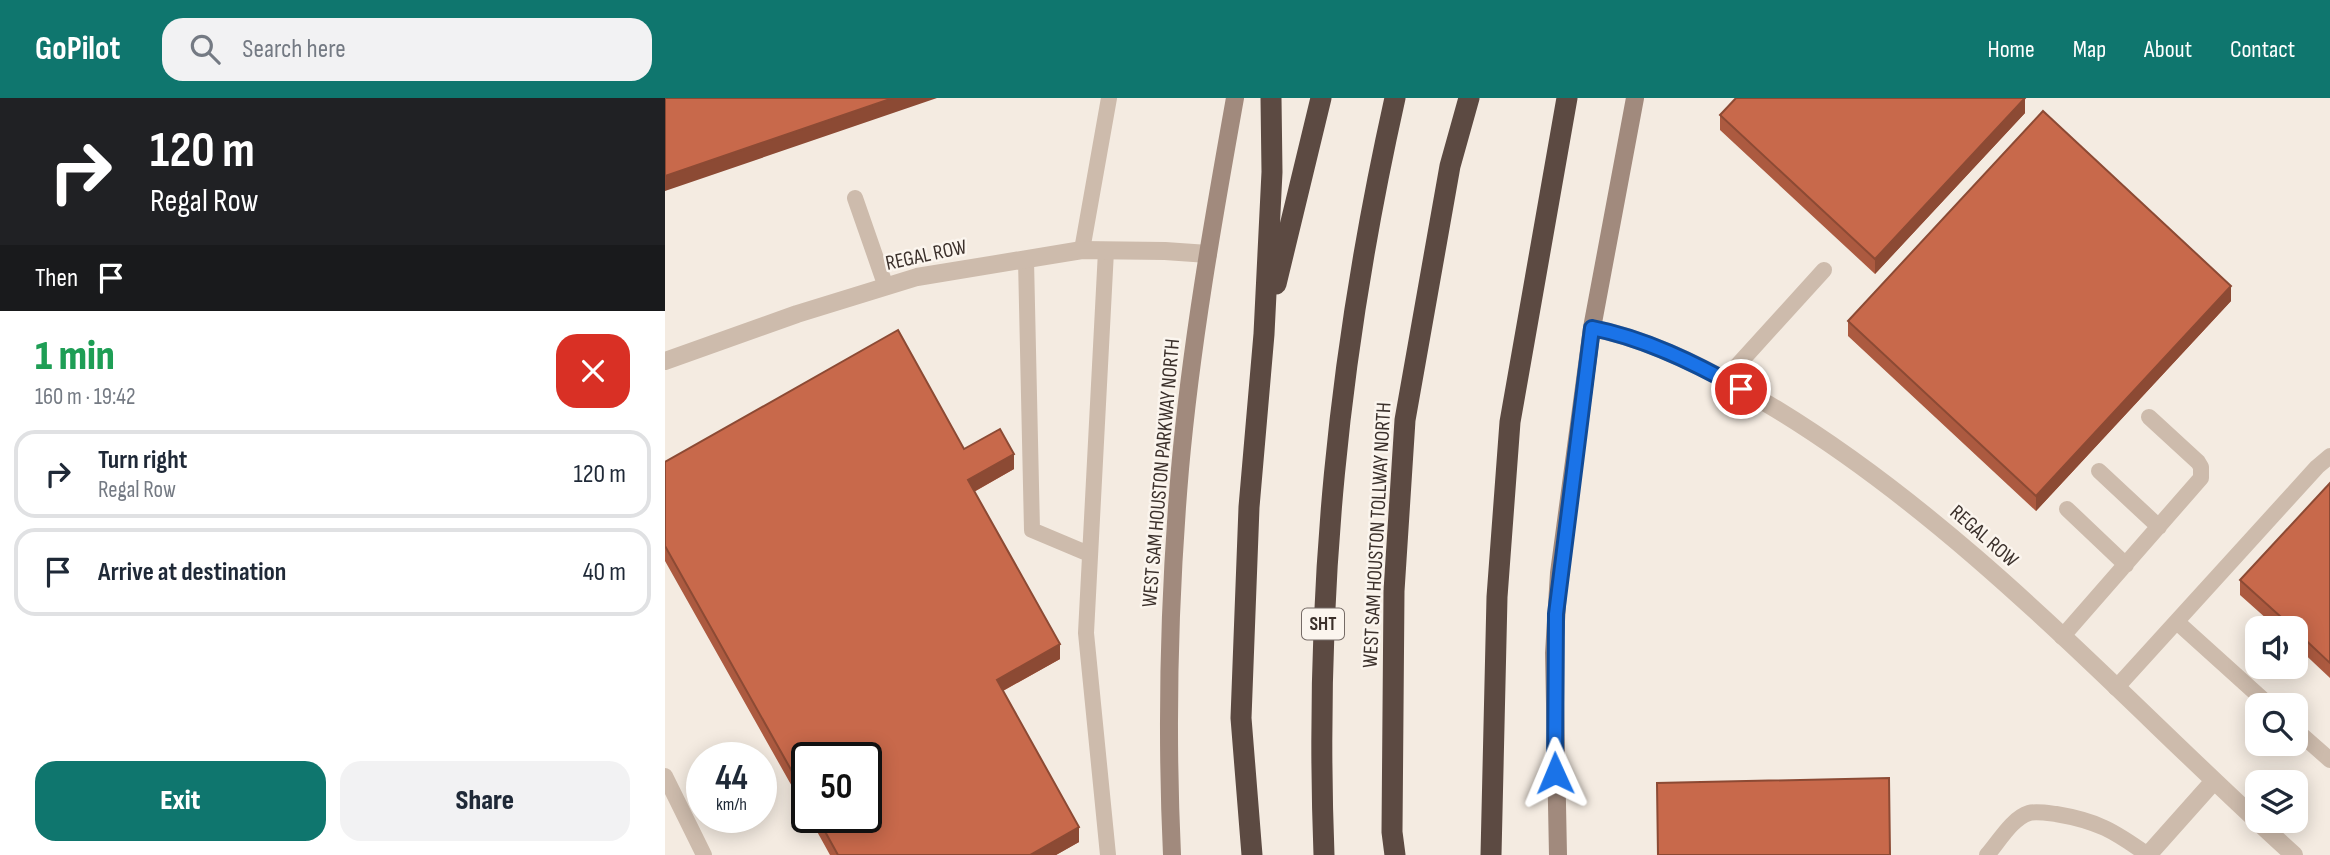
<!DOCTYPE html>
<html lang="en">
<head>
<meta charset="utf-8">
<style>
	body { margin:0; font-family:"Sofia Sans Condensed",sans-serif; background:#f2f2f3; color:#1f2937; height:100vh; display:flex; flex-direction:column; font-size:26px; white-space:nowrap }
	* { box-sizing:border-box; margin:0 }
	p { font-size:23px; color:#747a83 }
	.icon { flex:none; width:38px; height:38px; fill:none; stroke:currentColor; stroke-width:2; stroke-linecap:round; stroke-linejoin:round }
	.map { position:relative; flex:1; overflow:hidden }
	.panel { display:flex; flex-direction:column; background:#fff; width:665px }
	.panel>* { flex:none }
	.banner { background:#202124; color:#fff; overflow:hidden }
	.tools { position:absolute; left:1580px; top:518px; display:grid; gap:14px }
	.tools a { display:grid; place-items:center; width:63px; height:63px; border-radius:14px; background:#fff; box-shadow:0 4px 18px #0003; font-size:35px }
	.speed { position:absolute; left:21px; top:644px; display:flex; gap:14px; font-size:35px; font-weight:700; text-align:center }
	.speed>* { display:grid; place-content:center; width:91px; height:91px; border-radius:50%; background:#fff; box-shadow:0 4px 18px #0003; line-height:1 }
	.speed small { font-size:18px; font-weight:400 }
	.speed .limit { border:4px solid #111; border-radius:10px; background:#fff; color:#111 }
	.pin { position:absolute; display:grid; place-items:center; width:60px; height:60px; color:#fff; margin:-30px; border:4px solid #fff; border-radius:50%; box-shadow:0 2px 7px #0007 }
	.me { position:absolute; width:77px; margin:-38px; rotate:359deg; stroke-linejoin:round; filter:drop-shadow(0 0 5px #0008) }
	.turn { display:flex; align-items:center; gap:24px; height:147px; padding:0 35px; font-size:32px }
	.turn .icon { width:91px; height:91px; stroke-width:2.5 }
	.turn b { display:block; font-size:49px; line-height:60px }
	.then { display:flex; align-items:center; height:66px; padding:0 35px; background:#0003; gap:14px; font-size:26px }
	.round { display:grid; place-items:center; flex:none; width:74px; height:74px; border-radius:21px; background:#f2f2f3 }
	.head { display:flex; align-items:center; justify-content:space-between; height:119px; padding:0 35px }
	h1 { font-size:42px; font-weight:800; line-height:52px; color:#1e9e55 }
	.action { display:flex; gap:14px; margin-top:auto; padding:14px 35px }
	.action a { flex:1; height:80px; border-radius:21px; background:#0f766e; color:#fff; font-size:28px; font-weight:800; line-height:80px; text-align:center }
	.action a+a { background:#f2f2f3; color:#1f2937 }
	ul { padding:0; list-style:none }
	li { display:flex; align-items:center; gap:21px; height:88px; margin:0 14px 10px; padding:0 21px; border:4px solid #e0e1e3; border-radius:21px }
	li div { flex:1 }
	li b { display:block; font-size:26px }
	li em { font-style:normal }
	header { display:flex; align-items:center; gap:42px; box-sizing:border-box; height:98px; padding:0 35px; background:#0f766e; color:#fff }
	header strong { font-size:33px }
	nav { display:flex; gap:38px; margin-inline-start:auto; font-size:24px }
	.search { width:490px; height:63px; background:#f2f2f3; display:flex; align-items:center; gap:18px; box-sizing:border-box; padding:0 24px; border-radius:21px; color:#747a83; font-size:26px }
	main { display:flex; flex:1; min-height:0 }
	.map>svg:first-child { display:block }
</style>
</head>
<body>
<header>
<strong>GoPilot</strong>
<div class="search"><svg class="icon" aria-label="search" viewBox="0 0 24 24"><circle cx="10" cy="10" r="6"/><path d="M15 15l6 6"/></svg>Search here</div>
<nav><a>Home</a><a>Map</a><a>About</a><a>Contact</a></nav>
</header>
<main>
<section class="panel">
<div class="banner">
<div class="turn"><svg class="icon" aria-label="right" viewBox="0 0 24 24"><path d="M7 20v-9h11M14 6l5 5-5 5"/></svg><div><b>120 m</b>Regal Row</div></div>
<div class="then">Then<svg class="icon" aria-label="arrive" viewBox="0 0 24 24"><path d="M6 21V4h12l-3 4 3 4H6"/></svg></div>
</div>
<div class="head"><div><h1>1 min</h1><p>160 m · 19:42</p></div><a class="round" style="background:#d93025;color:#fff"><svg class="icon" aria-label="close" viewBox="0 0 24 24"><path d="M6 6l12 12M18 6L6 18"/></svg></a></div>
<ul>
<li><svg class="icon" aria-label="right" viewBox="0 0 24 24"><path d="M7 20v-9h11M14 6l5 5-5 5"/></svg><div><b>Turn right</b><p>Regal Row</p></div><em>120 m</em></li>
<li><svg class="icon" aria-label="arrive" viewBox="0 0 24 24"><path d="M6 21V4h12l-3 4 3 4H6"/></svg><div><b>Arrive at destination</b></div><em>40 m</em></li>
</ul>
<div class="action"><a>Exit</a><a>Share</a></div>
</section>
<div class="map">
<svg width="1665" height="757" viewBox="0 0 1665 757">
	<rect width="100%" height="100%" fill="#f4ebe1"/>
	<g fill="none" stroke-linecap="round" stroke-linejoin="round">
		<path stroke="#cdbbac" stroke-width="16" d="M190,100L221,189
			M417,152L444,0
			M441,153L421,535L443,757
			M361,162L367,432L424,456
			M1060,281L1159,172
			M1434,373L1494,429
			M1402,411L1461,467
			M1512,524L1604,607
			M1397,539L1536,380V369L1533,364L1484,319
			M1451,590L1652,369L1665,358
			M1631,632L1665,662
			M0,678L39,757
			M1322,757C1333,745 1347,720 1364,715C1371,713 1383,715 1391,716C1433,723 1449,733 1483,757"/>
		<path stroke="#cdbbac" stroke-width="18" d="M927,230C992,243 1054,277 1111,311C1306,430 1461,605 1629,757
			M0,263L132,216L252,179L417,152L500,153L543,156
			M1483,757L1548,684"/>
		<path stroke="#a18a7d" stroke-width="18" d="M507,757C501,628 504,500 515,371C526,247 548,123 570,0
			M893,757L889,555L894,475L927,230L970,0"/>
		<path stroke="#5c4a42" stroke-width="21" d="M611,186L656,0
			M587,757L576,620L584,409L599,236L607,74L606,0
			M659,757C649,496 673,255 730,0
			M730,757L727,734L729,493L740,322L785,68L804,0
			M826,757L832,499L845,324L902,0"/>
	</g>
	<path fill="#ac5a40" d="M1360,15L1210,176L1055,32V17Z
		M1566,203L1371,413L1183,238V223Z
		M0,364L349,371L309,394L395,561L338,593L414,744L391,757H165L144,719H201L142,660V715L0,463Z
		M1665,385V580L1631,548V530H1612L1575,497V482Z"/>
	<path fill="#8c4a34" d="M228,0H272L0,93V78Z
		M1360,0V15L1210,176V161Z
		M1566,188V203L1371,413V398Z
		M349,356V371L303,397V382Z
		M395,546V561L332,596V582Z
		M414,729V744L391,757H365Z"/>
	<path fill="#c8694b" stroke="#8c4a34" stroke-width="2" d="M0,0H228L0,78Z
		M1071,0H1360L1210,161L1055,17Z
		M1378,13L1566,188L1371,398L1183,223Z
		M233,232L299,351L335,331L349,356L303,382L395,546L332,582L414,729L365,757H173L152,719H201V660H142V700L0,448V364Z
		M1665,385V565L1631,533V530H1628L1575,482Z
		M1224,680L1225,757H993L992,685Z"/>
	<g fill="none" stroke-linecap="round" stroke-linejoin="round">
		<defs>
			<path id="route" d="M890,675L891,516L927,230C979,240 1030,265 1076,291"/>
		</defs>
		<use href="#route" stroke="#114b97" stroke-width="18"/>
		<use href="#route" stroke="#1a73e8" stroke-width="12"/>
	</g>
	<g text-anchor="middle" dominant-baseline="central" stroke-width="5" stroke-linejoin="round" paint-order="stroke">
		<rect fill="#fbf5ee" stroke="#756b66" stroke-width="2" x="637" y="510.5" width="42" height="31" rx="5"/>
		<g font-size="19" font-weight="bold" fill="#3b302b">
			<text x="658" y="526">SHT</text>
		</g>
		<g font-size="21" fill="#3b302b" stroke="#fbf5ee">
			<text transform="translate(261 157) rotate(-12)">REGAL ROW</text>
			<text transform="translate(496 375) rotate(-85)">WEST SAM HOUSTON PARKWAY NORTH</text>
			<text transform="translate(712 437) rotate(-87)">WEST SAM HOUSTON TOLLWAY NORTH</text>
			<text transform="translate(1319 438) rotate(41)">REGAL ROW</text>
		</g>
	</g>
</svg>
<div class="tools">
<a><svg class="icon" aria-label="sound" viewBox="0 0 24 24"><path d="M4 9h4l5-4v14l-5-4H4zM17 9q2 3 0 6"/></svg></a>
<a><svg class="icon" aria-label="search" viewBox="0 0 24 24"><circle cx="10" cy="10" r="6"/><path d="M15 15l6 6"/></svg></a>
<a><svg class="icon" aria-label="layers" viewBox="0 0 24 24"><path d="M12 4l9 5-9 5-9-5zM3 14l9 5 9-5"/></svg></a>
</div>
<div class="speed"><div>44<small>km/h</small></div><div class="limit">50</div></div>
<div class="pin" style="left:1076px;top:291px;background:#d93025"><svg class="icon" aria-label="arrive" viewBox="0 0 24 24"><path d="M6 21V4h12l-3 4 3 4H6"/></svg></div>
<svg class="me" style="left:890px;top:675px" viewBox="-20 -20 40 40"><path d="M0-17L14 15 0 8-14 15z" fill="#1a73e8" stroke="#fff" stroke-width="4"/></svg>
</div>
</main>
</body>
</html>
